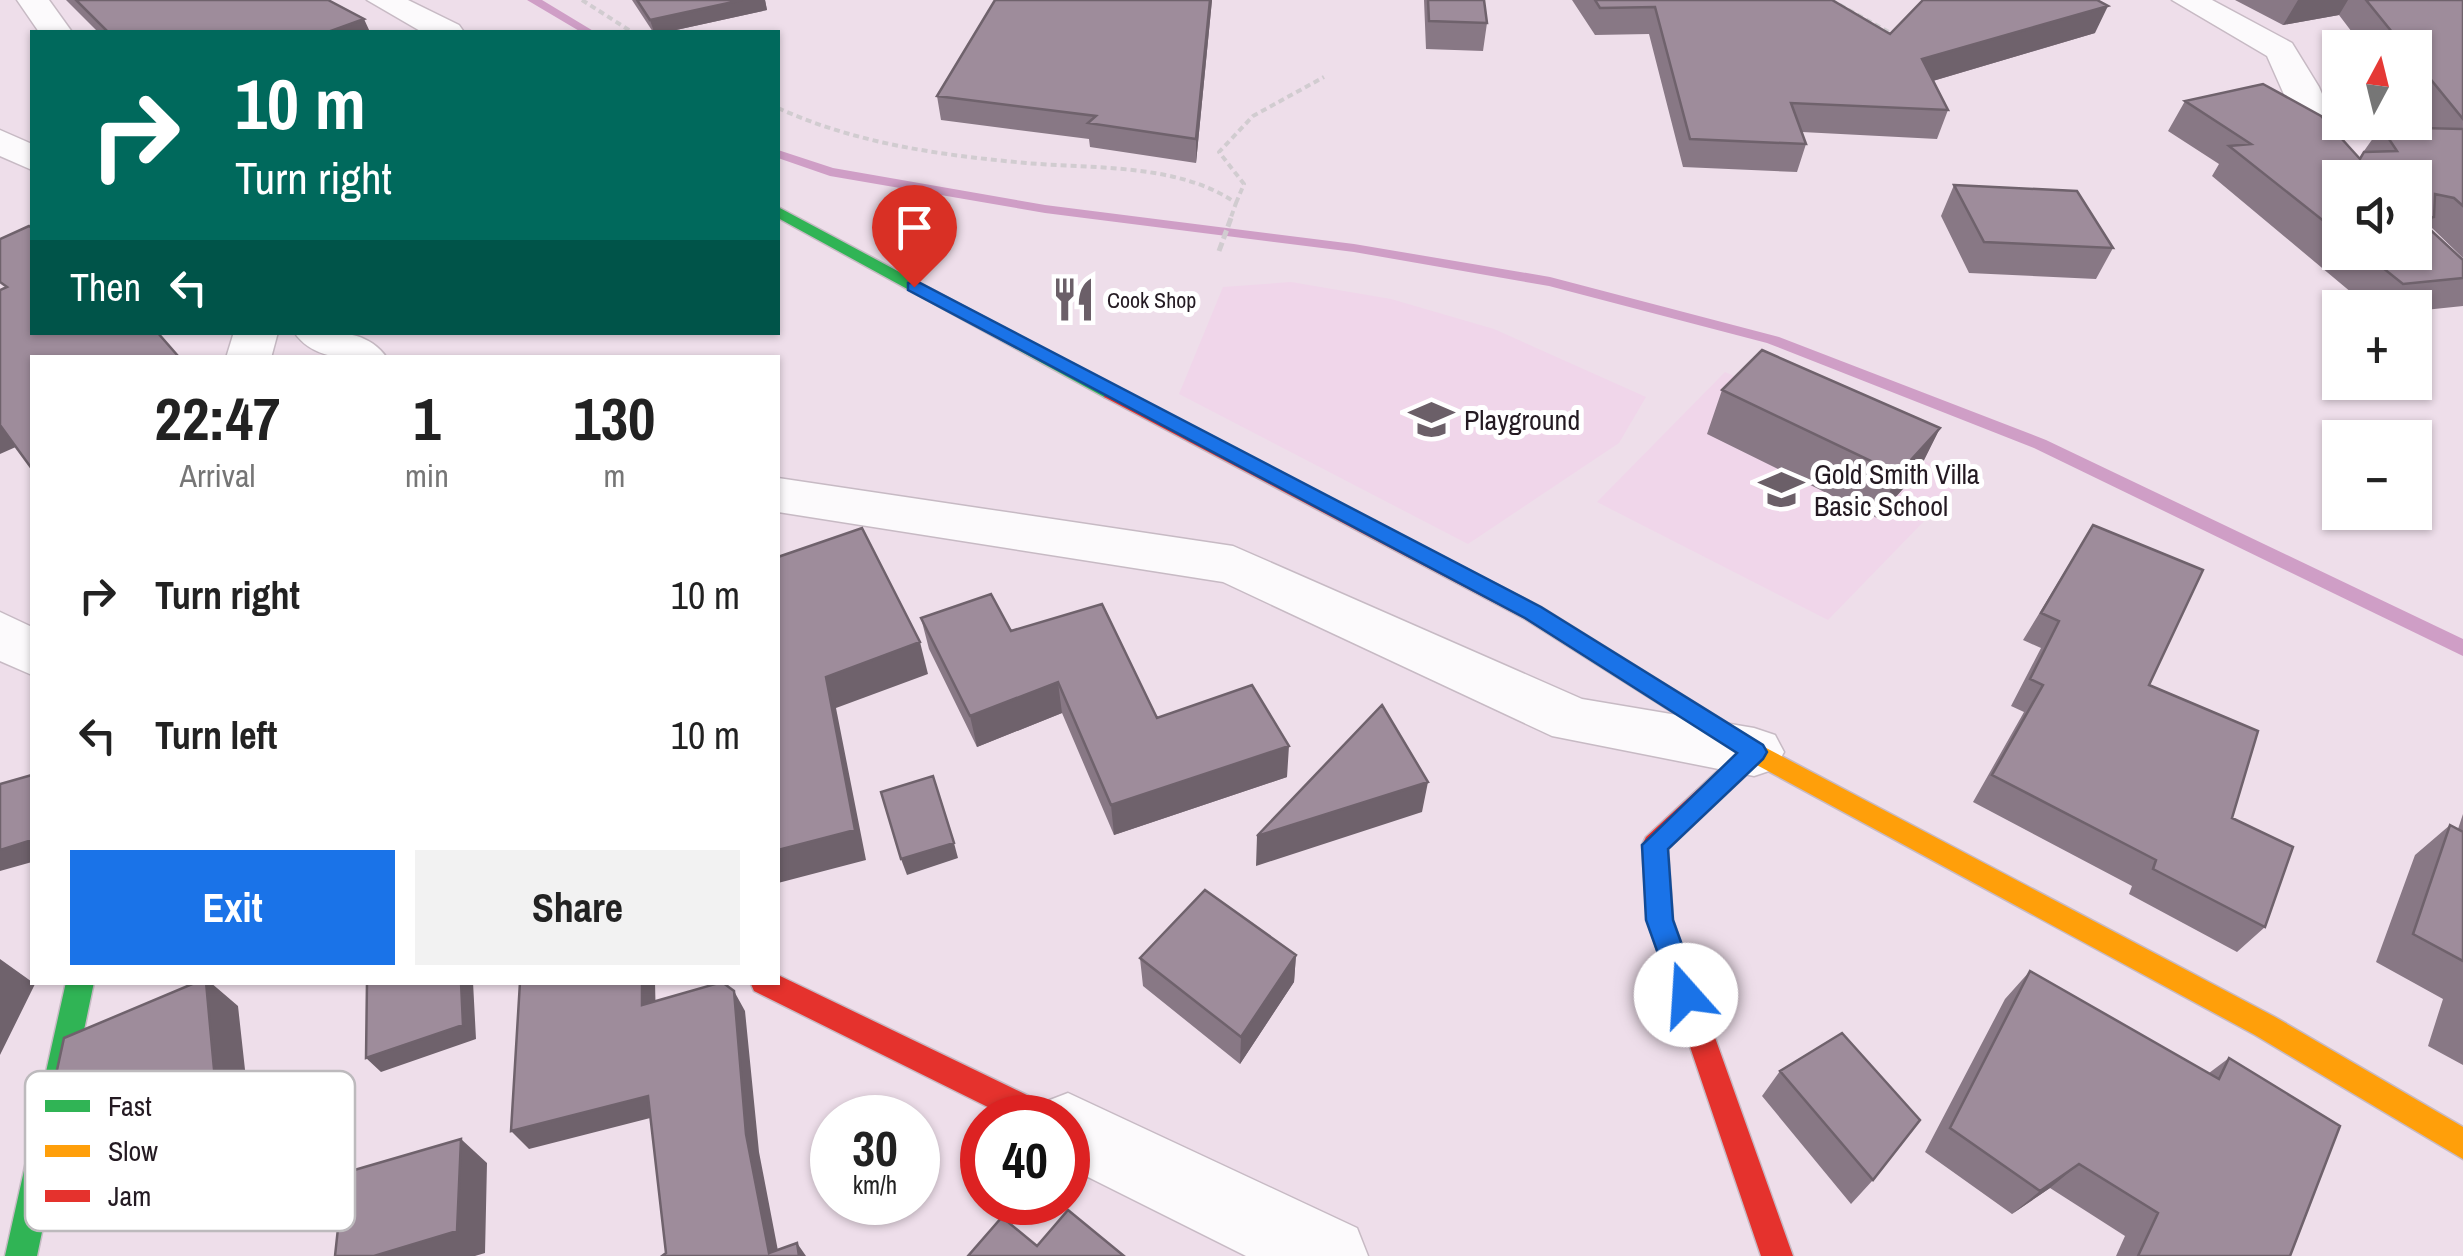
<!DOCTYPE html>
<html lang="en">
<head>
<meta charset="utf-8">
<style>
	body { margin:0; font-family:"Archivo Narrow",sans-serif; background:#f2f2f2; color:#222; height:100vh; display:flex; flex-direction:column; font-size:38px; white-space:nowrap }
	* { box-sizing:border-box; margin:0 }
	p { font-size:32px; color:#767676 }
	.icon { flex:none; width:55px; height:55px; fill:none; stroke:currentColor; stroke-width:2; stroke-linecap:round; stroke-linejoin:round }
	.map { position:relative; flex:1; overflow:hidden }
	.drawer { position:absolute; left:30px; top:355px; width:750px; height:630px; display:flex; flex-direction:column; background:#fff; border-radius:0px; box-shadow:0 2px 8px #0004 }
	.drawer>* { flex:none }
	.guide { position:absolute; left:30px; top:30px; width:750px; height:305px; border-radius:0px; box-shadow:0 2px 8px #0004; background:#00695c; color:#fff; overflow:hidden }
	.needle { width:65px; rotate:7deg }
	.tools { position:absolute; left:2322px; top:30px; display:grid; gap:20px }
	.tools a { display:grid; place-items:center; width:110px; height:110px; border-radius:0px; background:#fff; box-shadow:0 2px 8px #0004; font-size:50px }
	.speed { position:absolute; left:810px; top:1095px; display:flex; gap:20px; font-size:50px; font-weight:700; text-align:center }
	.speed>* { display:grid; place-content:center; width:130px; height:130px; border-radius:50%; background:#fff; box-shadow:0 2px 8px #0004; line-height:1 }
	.speed small { font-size:25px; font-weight:400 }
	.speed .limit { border:15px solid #d22; background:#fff; color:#111 }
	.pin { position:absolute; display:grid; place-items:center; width:85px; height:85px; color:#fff; margin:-102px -42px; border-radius:50% 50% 50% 0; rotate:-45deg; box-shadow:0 0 10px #0007 }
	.pin .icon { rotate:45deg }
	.me { position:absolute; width:110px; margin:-55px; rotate:341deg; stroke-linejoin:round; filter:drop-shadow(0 0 8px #0008) }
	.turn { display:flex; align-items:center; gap:35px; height:210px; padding:0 40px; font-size:45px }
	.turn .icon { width:130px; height:130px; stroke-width:2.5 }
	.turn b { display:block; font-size:70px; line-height:85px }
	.then { display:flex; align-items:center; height:95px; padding:0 40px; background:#0003; gap:20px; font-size:38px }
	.eta { display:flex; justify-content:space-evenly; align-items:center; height:170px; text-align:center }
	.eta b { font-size:60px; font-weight:700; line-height:70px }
	.cta { display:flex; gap:20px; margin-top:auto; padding:20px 40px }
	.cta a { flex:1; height:115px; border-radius:0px; background:#1a73e8; color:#fff; font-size:40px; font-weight:700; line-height:115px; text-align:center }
	.cta a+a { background:#f2f2f2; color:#222 }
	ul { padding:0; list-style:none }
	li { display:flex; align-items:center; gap:30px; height:140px; padding:0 40px }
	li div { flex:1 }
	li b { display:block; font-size:38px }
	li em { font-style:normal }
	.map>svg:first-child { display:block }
</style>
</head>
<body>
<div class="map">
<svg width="2463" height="1256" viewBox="0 0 2463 1256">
	<rect width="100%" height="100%" fill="#eedeea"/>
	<path fill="#f0d6ea" d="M1291,282L1391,299L1494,329L1646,397L1619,443L1468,544L1179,394L1223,287Z
		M1725,372L1965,479L1828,620L1597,502Z"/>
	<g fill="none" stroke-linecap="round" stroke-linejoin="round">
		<path fill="#cf9ec6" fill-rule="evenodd" d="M527,0H542L595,32H581Z
			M778,150L833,168L1045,205L1354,244L1550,277L1779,337L2046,440L2463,639V656L2034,448L1767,343L1549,286L1354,252L1045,213L830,176L778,158Z"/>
		<defs>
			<path id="street" d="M17,0H49L72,32H39Z
				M367,0H408L459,25L464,32H422Z
				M2172,0H2212L2292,43L2319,87L2342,140L2374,178H2340V185L2306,144L2267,56Z
				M0,130L32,144V170L0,156Z
				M234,332H278L271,358H226Z
				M294,332C327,332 366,327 387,358C354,358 315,363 294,332Z
				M778,478L1233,546L1582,699L1754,728L1775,735L1784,752L1775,769L1754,776L1552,736L1223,582L778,512Z
				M0,612L32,627V675L0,661Z
				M1068,1093L1357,1228L1368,1256H1246L1068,1167V1118H1036L1042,1103Z"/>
			<path id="fast" d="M778,207L1118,389L1121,393L1111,399L1104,397L778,218Z
				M66,982H94L37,1256H5Z"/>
			<path id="slow" d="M1751,740L2275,1017L2463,1127V1159L2255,1035L1742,757L1739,750L1742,743Z"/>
			<path id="jam" d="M1111,387L1541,607L1763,745L1766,752L1763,759L1668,849L1673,920L1793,1256H1761L1647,920L1642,845L1646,837L1737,753L1525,619L1104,397V389Z
				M778,975L1054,1108L1058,1118H1010L754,991L750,982H778Z"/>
		</defs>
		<use href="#street" stroke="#c7bac4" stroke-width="3"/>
		<use href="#fast" stroke="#c7bac4" stroke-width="3"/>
		<use href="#slow" stroke="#c7bac4" stroke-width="3"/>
		<use href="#jam" stroke="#c7bac4" stroke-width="3"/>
		<path stroke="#d1ccd0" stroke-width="4" stroke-dasharray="6 4" stroke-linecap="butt" d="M582,0L632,32
			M1831,0L1896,36
			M778,108C857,144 940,155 1026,163C1094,169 1178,163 1236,203L1230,220
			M1236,203L1244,184L1219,152L1253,116L1324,77"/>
		<path stroke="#d1ccd0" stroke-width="5" stroke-dasharray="9 4" stroke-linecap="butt" d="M1219,251L1231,218"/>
		<use href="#street" fill="#fcfafc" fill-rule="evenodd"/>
		<use href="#fast" fill="#30b455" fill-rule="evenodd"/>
		<use href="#slow" fill="#ff9f0a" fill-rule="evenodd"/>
		<use href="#jam" fill="#e5322d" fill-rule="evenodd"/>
	</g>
	<path fill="#887885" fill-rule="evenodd" d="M66,0H328L370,32H98Z
		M632,0H765L767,10L667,32H653Z
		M1212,0L1196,163L1090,147L1089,139L941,120L937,96Z
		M1424,0H1484L1487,23L1483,51L1426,49Z
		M1572,0H1832L1890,34L2095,33L1933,81L1948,110L1937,139L1802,132L1806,144L1797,172L1683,167L1649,34L1595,35Z
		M2235,0H2463V258L2432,228H2428L2463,278V306L2415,311V308H2370L2212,176L2219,164L2168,131L2185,101L2359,158L2381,127L2426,128L2415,114V48H2364L2339,15L2283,25ZM2340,178L2415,252H2340Z
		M1954,185L2113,248L2096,279L1969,273L1941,216Z
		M1722,390L1940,428L1918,472L1877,518L1707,434Z
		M2093,525L2149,685L2232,818L2265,927L2237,952L2129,894L2132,886L1973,802L2024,712L2011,706L2041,648L2023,640Z
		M921,618L1011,631L1157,718L1287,777L1114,835L1062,713L977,747L929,649Z
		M2463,814V1065L2428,1046L2443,999L2376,962L2415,855L2450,825L2458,829Z
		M1296,955L1294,982L1240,1064L1143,986L1140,958Z
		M2030,971L2209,1073L2229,1058L2290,1256H2116L2125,1236L2050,1188L2012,1214L1925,1152L2005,999Z
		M1780,1071L1873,1180L1851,1204L1762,1096Z"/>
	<path fill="#6f626c" d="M742,0H765L767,10L667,32H654L650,20Z
		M1210,0H1212L1196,163V139Z
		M2298,0H2348L2339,15L2283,25Z
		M2108,6L2095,33L1912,87L1922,59Z
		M364,19L370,32H328Z
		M0,425L18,446L0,454Z
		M1940,428L1918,472L1877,518L1898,474Z
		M920,642L928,674L836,708L866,860L778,883V850L826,677Z
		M1058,682L1062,713L977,747L970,716Z
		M1289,746L1287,777L1114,835L1111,805Z
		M1428,782L1422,812L1256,866L1257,836Z
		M32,840V862L0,871V850Z
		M954,843L958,858L907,875L901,859Z
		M1296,955L1294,982L1240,1064L1241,1037Z
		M0,959L35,984L0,1055Z
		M206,982H210L238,1006L249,1106L86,1177L45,1153Z
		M461,982H473L476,1039L381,1072L366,1058Z
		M642,982H655L656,1025L642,1005Z
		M734,991L745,1011L759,1152L779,1256L769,1253L746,1134Z
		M648,1096L662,1115L529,1149L511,1131Z
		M461,1139L487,1163L485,1253L475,1256H374Z
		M2079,1164L2050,1188L2012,1214L2040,1191Z
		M797,1243L806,1256H799Z"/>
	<path fill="#9e8c9b" stroke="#6f626c" stroke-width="2.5" d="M76,0H328L364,19L328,32H329H108Z
		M637,0H742L650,20Z
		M995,0H1210L1196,139L1088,123L1096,116L937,96Z
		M1428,0H1484L1487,23L1429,21Z
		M1595,0H1832L1890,34L1923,0H2097L2108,6L1922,59L1948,110L1791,103L1806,144L1690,139L1655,7L1600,8Z
		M2366,0H2463V119L2415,60V48H2405Z
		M2263,84L2321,116L2360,159L2364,152L2397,151L2381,127L2463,129V206L2454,198L2435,194L2434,217L2424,219V224L2463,260V278L2403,284L2363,252H2415V178H2340V234L2229,146L2251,144L2185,101Z
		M1954,185L2077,191L2113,248L1984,242Z
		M29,226L32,228V332H157L178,356L32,358V469L0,425V290L7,287L0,282V239Z
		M1762,350L1940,428L1898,474L1722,390Z
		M2093,525L2203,570L2149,685L2258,731L2232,818L2293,847L2265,927L2153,869L2156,860L1992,775L2043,685L2030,679L2059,621L2041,613Z
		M862,528L920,642L826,677L855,830L778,850V557Z
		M991,594L1011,631L1102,604L1157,718L1252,685L1289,746L1111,805L1058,682L970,716L921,618Z
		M1382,705L1428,782L1257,836Z
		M32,775V840L0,850V784Z
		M933,776L954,843L901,859L881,792Z
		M2450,825L2463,832V961L2413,934Z
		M1205,890L1296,955L1241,1037L1140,958Z
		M2030,971L2219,1079L2229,1058L2340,1126L2290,1256H2138L2158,1213L2079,1164L2040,1191L1950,1128Z
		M197,982H206L215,1080L45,1153V1125L64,1038Z
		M367,982H461L463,1025L366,1058Z
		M520,982H642V1005L722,982L734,991L746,1134L769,1253L797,1243L799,1256H662L666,1253L648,1096L511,1131Z
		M1842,1033L1920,1120L1873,1180L1780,1071Z
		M461,1139L457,1231L374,1256H335L344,1173Z
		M1068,1210L1124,1256H968L1002,1217L1037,1246Z"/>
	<path fill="#1a73e8" stroke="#114b97" stroke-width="2.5" d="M908,283H920L1541,607L1763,745L1767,752L1763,759L1668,849L1673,920L1700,995L1696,1004L1686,1008L1676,1004L1646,920L1642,845L1737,753L1525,618L908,290Z"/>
	<defs>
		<symbol id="restaurant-bare" viewBox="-9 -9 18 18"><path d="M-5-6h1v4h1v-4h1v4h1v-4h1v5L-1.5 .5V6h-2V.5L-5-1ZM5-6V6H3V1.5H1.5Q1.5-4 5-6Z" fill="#6b5f68" stroke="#fff" stroke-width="2.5" paint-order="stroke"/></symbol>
		<symbol id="school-bare" viewBox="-9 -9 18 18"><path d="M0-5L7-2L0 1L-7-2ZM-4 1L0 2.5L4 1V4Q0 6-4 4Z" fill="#6b5f68" stroke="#fff" stroke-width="2.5" paint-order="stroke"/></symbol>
	</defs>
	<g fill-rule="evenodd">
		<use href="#restaurant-bare" x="1042" y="268" width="63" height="63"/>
		<use href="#school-bare" x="1400" y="388" width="63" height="63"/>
		<use href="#school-bare" x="1750" y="458" width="63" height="63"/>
	</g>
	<g text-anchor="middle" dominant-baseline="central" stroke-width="10" stroke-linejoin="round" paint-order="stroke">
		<g font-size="22" fill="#241a22" stroke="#fff" text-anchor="start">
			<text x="1107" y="300">Cook Shop</text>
		</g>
		<g font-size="28" fill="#241a22" stroke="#fff" text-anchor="start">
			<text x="1464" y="420">Playground</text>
			<text x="1814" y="474">Gold Smith Villa<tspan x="1814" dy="32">Basic School</tspan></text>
		</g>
	</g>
	<rect x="25" y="1071" width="330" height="160" rx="15" fill="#fff" stroke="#bdbabd" stroke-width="2.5"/>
	<rect x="45" y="1100" width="45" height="12" fill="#30b455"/>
	<rect x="45" y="1145" width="45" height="12" fill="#ff9f0a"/>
	<rect x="45" y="1190" width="45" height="12" fill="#e5322d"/>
	<g font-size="28" fill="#241a22">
		<text x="108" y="1116">Fast</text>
		<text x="108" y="1161">Slow</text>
		<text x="108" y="1206">Jam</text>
	</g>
</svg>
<div class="tools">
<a><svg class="needle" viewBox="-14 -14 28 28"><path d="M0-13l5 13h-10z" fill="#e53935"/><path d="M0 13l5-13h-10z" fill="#767676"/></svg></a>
<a><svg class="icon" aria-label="sound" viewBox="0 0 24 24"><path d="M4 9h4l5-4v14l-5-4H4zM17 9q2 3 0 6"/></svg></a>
<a>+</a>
<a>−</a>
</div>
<div class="speed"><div>30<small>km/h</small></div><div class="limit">40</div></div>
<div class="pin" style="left:914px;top:287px;background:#d93025"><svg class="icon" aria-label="arrive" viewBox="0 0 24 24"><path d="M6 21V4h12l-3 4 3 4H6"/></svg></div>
<svg class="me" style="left:1686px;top:995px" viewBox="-20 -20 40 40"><circle r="19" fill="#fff"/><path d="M0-13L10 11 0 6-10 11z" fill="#1a73e8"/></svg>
<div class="guide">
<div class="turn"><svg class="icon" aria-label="right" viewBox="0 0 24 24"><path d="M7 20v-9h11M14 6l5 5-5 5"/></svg><div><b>10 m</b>Turn right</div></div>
<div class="then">Then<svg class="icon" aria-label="left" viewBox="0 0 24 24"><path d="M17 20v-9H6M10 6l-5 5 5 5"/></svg></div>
</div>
<section class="drawer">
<div class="eta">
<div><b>22:47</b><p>Arrival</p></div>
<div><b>1</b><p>min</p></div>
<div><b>130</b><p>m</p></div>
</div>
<ul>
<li><svg class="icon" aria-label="right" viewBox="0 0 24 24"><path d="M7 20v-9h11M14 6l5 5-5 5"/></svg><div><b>Turn right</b></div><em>10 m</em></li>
<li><svg class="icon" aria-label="left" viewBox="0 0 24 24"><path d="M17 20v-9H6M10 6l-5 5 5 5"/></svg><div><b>Turn left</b></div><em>10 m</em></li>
</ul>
<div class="cta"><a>Exit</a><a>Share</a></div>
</section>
</div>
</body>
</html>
